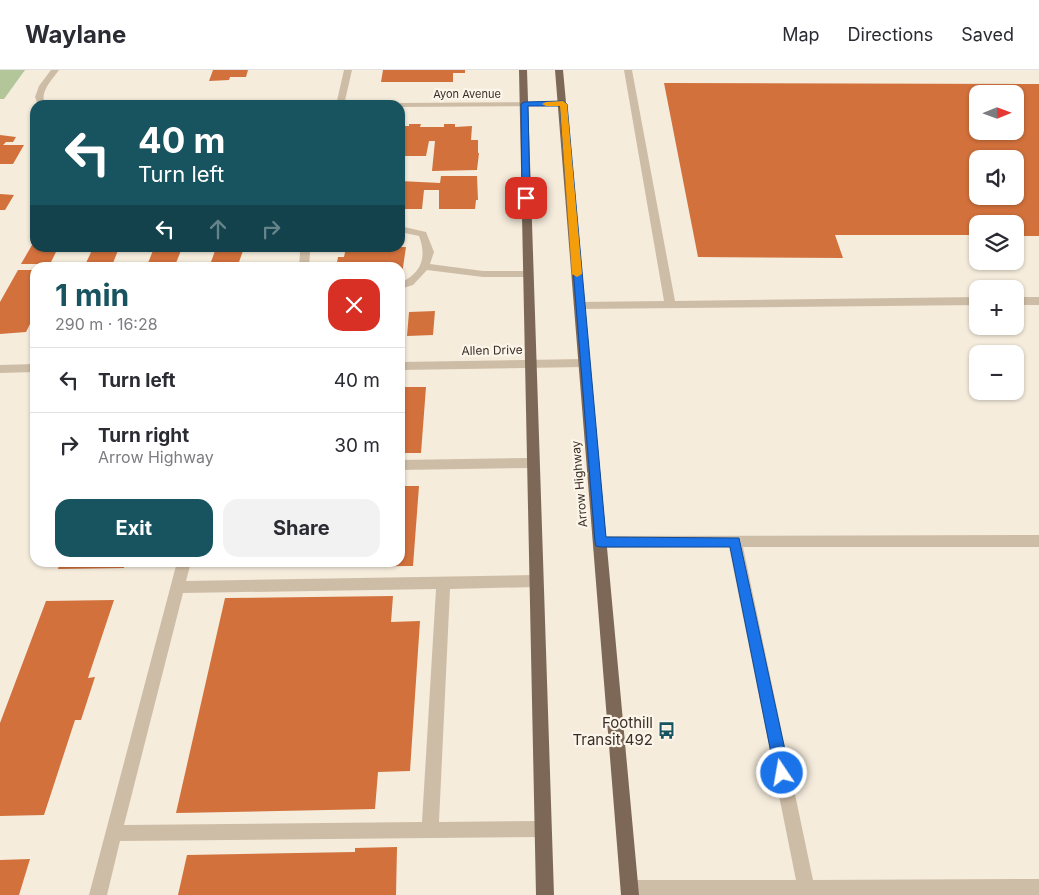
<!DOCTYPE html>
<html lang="en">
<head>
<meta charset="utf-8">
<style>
	body { margin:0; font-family:Inter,sans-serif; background:#f2f2f3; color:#2b2b33; height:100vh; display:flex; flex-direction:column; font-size:19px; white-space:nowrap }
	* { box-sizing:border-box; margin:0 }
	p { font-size:16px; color:#7c7c81 }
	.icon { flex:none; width:28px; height:28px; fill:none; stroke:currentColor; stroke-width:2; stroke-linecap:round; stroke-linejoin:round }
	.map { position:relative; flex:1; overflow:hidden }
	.drawer { position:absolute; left:30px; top:192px; width:375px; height:305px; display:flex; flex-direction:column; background:#fff; border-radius:15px; box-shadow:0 1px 4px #0004 }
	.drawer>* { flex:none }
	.hud { position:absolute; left:30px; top:30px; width:375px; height:152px; border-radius:15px; box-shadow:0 1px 4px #0004; background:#185360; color:#fff; overflow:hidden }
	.needle { width:32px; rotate:89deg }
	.tools { position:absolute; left:969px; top:15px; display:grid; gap:10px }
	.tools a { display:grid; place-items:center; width:55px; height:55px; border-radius:10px; background:#fff; box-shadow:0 1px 4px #0004; font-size:25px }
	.pin { position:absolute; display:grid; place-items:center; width:42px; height:42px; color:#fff; margin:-21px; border-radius:10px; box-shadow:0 2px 8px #0006 }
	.me { position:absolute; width:55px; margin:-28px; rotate:348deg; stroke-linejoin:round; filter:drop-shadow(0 0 4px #0008) }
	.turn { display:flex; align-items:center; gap:18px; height:105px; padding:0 25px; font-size:22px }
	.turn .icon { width:65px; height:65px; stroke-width:2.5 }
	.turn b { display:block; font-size:35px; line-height:42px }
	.lanes { display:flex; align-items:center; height:48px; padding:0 25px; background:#0003; justify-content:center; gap:25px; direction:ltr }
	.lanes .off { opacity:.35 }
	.round { display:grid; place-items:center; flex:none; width:52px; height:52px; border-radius:15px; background:#f2f2f3 }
	.headline { display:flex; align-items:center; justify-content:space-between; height:85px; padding:0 25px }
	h1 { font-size:30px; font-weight:700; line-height:38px; color:#185360 }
	.cta { display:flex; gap:10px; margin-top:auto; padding:10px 25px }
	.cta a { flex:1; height:58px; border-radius:15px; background:#185360; color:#fff; font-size:20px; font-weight:700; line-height:58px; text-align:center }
	.cta a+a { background:#f2f2f3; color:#2b2b33 }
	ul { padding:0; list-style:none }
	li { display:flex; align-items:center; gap:15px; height:65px; padding:0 25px; border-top:1px solid #e1e1e2 }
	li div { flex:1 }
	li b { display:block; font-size:19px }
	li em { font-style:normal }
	header { display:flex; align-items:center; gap:30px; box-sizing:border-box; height:70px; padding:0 25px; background:#fff; border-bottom:1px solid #e1e1e2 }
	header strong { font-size:24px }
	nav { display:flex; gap:28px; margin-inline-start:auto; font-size:18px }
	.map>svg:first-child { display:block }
</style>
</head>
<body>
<header>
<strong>Waylane</strong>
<nav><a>Map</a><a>Directions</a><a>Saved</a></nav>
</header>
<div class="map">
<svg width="1039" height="825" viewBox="0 0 1039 825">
	<rect width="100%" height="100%" fill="#f5ecdc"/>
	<path fill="#b2c69a" d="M0,0H25L4,29H0Z"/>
	<path fill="#d2713c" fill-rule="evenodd" d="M213,0H248L246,7H230L229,10L209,11Z
		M383,0H465V3H453V12H381Z
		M664,13L1039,14V166H1015V154H978V165H835L843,188L698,187ZM978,24H1015V61H978ZM978,89H1015V126H978Z
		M409,54H421L420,57H444V54H455V57L472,56L471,70H478V83H479L477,100L432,101L435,71H429L426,86H400V56H409Z
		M0,65L16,67L13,72H6L3,75H24L13,94H0Z
		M441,106H477L478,130H476L475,139H439V120H424L422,139H400V111L440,113Z
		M0,124L14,125L5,140H0Z
		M32,175H35V178H58L50,194H21Z
		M400,177H406L402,204H400V198H336L338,187H344L346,178Z
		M93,178H119L113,193H86Z
		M154,178H182L176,193H148Z
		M216,178H244L239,192H211Z
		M18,200H35V244L26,262L0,264V232Z
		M435,241L433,265L407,266L409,242Z
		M400,317H426L421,383H400Z
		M400,416H419L413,496L248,497L249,492H400Z
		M60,492H125L124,498L58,499Z
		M393,526L391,552L420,551L410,701L378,702L375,739L176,743L225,528Z
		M114,530L88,608L95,607L81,650H75L44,745L0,746V653L46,531Z
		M397,777L396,825H178L187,785L355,782V778Z
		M30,789L19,825H0V790Z"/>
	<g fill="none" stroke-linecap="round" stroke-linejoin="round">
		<path fill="#cebda6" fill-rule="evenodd" d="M344,0H352L344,35H336Z
			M624,0H632L675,231L978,227V235L576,239L575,236L580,232L664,231Z
			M400,156L426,162L434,182L430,194L483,201H528L533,204L528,207H483L427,200L413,215L400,219V213C422,203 427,187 419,166L400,162Z
			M303,178H313L310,182L309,198H299L300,182Z
			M1015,227H1039V235H1015Z
			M532,388L536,390L538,393L536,396L532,398L400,400V390Z
			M1039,465V477H743L813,810L1039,809V825H624L621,819L624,813L630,810H796L729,477L600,478L595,476L593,472L595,468L600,466Z
			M177,492H191L186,511L535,505L540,507L542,511L540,515L535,517L450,519L439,752L542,751L548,753L550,759L548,765L542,767L120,771L107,825H89ZM436,519L422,752L124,755L183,523Z"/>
		<path fill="#cebda6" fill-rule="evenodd" d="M51,0H59C53,9 41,20 44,31L56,35H38L35,27L39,16Z
			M563,32H566V36L400,37V35H396L400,33Z
			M585,289L591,293L585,297L400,300V292Z
			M35,294V302L0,303V295Z"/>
		<path fill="#7d6857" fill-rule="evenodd" d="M519,0H527L554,825H536Z
			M555,0H563L639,825H621Z"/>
	</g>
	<path fill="#1a73e8" stroke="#114b97" d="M563,31L567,34L606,467L739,468L790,703L788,708L782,710L777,708L775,703L730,477H600L596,476L595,472L560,36H528L530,128L526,131L522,128L521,34L524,32Z"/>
	<path fill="#f59e0b" d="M563,31L567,34L582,204L577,207L572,204L560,36H546L542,34L546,32Z"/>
	<defs>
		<symbol id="bus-bare" viewBox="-9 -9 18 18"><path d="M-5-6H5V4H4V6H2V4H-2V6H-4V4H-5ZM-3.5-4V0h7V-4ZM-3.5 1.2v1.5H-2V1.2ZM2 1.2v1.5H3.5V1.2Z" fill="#185360" stroke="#fcf5e9" stroke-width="2.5" paint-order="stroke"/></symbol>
	</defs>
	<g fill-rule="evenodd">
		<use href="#bus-bare" x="654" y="648" width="25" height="25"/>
	</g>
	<g text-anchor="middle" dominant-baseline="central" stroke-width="4.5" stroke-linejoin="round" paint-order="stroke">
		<g font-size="11" fill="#3a2f28" stroke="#fcf5e9">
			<text x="467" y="24">Ayon Avenue</text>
		</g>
		<g font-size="12" fill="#3a2f28" stroke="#fcf5e9">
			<text transform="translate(492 280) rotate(-1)">Allen Drive</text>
			<text transform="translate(579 414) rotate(-95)">Arrow Highway</text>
		</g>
		<g font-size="15" fill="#3a2f28" stroke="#fcf5e9" text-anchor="end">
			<text x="653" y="652">Foothill<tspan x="653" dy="17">Transit 492</tspan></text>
		</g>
	</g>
</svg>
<div class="tools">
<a><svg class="needle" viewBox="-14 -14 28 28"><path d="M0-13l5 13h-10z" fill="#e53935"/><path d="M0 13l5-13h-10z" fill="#7c7c81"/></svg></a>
<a><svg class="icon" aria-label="sound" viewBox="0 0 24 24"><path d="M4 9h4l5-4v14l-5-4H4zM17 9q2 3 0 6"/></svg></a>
<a><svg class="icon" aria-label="layers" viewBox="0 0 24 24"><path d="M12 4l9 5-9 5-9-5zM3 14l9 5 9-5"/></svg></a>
<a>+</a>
<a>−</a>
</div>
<div class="pin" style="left:526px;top:128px;background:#d93025"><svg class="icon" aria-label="arrive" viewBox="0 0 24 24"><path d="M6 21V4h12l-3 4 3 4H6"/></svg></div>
<svg class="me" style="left:782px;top:703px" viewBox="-20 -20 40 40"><circle r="17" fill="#1a73e8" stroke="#fff" stroke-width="3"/><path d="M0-11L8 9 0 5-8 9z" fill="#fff"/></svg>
<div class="hud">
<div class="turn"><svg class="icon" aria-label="left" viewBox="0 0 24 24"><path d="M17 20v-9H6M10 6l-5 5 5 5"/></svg><div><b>40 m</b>Turn left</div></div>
<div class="lanes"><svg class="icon" aria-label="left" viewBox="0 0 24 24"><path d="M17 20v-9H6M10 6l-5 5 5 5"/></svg><svg class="icon off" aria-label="ahead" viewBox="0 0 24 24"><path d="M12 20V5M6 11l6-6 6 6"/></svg><svg class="icon off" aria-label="right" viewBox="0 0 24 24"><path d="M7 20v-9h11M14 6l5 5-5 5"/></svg></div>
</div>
<section class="drawer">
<div class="headline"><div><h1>1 min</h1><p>290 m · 16:28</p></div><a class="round" style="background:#d93025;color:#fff"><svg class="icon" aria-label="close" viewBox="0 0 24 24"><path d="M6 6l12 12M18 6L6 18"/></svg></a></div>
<ul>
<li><svg class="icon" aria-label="left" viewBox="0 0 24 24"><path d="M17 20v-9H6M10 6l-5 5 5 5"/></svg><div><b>Turn left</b></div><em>40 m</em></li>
<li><svg class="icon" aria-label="right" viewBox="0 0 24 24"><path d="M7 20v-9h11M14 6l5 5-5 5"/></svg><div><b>Turn right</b><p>Arrow Highway</p></div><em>30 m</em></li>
</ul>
<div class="cta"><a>Exit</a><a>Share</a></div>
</section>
</div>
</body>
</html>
